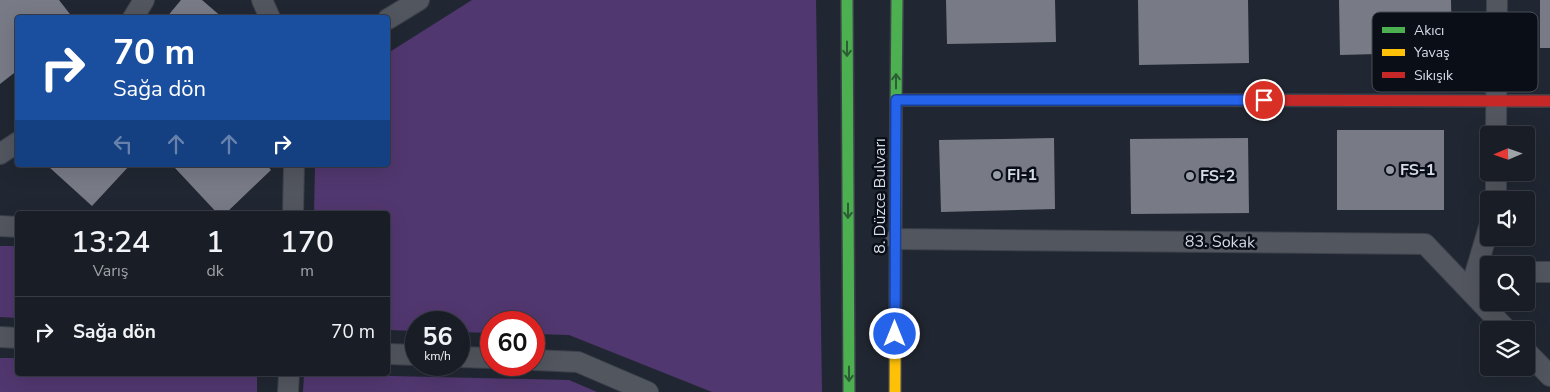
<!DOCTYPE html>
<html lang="tr">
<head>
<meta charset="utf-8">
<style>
	body { margin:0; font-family:"Nunito Sans",sans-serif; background:#262a32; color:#f1f3f6; height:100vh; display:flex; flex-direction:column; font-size:19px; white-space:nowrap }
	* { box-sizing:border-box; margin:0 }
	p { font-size:16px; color:#9fa2a7 }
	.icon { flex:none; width:28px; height:28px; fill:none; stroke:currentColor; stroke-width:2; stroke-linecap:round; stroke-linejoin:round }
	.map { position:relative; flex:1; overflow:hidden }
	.panel { position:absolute; left:15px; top:211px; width:375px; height:165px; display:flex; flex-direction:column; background:#191d26; border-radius:5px; box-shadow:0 5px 20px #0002,0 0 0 1px #373b43 }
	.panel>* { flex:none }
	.top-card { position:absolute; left:15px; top:15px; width:375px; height:152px; border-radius:5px; box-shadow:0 5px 20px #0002,0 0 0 1px #373b43; background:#1a4fa0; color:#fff; overflow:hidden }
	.needle { width:32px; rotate:268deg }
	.controls { position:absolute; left:1480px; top:126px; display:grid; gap:10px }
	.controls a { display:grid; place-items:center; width:55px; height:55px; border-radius:5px; background:#191d26; box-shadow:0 5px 20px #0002,0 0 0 1px #373b43; font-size:25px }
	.speed { position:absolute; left:405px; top:311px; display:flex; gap:10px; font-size:25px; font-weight:700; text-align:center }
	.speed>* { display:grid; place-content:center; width:65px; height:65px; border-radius:50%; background:#191d26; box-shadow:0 5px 20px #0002,0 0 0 1px #373b43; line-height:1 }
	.speed small { font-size:12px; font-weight:400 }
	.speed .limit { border:8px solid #d22; background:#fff; color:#111 }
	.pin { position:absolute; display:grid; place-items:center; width:42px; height:42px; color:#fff; margin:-21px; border:2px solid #fff; border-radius:50%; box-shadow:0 1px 5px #0007 }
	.me { position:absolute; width:55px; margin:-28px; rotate:0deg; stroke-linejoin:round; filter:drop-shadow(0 0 4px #0008) }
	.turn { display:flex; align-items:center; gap:18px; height:105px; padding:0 15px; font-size:22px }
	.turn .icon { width:65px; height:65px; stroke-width:2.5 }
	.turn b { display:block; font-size:35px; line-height:42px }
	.lanes { display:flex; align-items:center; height:48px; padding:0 15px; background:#0003; justify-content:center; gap:25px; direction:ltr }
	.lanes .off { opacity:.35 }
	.eta { display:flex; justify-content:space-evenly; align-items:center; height:85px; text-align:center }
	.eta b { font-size:30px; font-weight:600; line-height:35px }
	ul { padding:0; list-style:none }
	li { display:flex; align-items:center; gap:15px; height:70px; padding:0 15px; border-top:1px solid #373b43 }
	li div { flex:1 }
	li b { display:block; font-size:19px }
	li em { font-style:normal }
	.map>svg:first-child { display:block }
</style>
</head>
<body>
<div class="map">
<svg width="1550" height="392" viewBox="0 0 1550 392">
	<rect width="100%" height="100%" fill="#212732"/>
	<path fill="#51376f" d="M472,0H816L822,392H712L569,335L534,334V322H491V333L459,332V322H416V331L388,330V214H314L315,165H388V53Z
		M0,246H17V318L0,317Z
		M0,358H17L18,374H257V392H0Z
		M304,374L569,380L597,392H303Z"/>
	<path fill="#787b86" d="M0,0H59L73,18H18V70L0,84Z
		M181,0H202L223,18H166Z
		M946,0H1055L1056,42L947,44Z
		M1138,0H1248L1249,63L1139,65Z
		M1339,0H1451L1452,52L1340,55Z
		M1540,0H1550V48H1540Z
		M1337,130H1444V210H1337Z
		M1054,138L1055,209L941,212L939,140Z
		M1248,138L1249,213L1131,214L1130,139Z
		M51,165H130L92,206L49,167Z
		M178,165H267L271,170L225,214H218L175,168Z"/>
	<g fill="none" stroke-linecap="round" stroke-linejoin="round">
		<defs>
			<path id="street" d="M262,0L270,18
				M133,18L144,0
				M388,19L419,0
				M1496,135L1497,0
				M0,154L18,142
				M1496,200V172
				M293,214L294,165
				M0,226L18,227
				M896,239L1425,244L1507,330
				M1526,272H1550
				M1470,291L1489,227
				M0,337L18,338
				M1526,351L1550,376
				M388,354L416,355
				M459,357L491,358
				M534,360L578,362L648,392
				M288,392L289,374"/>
			<path id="fast" d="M847,0L849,392
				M896,112L897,0"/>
			<path id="slow" d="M896,100H1185
				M895,392L896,112"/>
			<path id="jam" d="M1185,100L1550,101"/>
		</defs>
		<use href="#street" stroke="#3d414a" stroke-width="22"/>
		<use href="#fast" stroke="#3d414a" stroke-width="14"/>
		<use href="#slow" stroke="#3d414a" stroke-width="14"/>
		<use href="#jam" stroke="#3d414a" stroke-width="14"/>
		<use href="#street" stroke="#52565e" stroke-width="20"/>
		<use href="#fast" stroke="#4caf50" stroke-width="11"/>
		<use href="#slow" stroke="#ffc107" stroke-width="11"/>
		<use href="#jam" stroke="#c62828" stroke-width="11"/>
	</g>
	<defs><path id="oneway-shaft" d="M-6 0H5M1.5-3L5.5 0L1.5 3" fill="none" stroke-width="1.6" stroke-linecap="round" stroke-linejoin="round" transform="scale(1.25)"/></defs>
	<g stroke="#2b5e33">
		<use href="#oneway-shaft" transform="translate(847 49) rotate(90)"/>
		<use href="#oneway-shaft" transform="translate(896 81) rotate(-90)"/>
		<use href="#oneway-shaft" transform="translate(848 211) rotate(90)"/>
		<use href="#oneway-shaft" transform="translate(849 374) rotate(90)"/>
	</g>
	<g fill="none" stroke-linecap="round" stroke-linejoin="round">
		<defs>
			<path id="route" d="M895,334L896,100H1264"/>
		</defs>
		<use href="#route" stroke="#184099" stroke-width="12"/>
		<use href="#route" stroke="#2563eb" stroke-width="9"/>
	</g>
	<g fill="#969ca8" stroke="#0a0e16" stroke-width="2">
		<circle cx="1390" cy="170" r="5"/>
		<circle cx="997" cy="175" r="5"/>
		<circle cx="1190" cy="176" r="5"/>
	</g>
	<g text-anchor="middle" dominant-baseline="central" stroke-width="5" stroke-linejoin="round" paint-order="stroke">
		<g font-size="16" font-weight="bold" fill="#d5dbe8" stroke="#0a0e16" text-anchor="start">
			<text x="1400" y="170">FS-1</text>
			<text x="1007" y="175">FI-1</text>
			<text x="1200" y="176">FS-2</text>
		</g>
		<g font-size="16" fill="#d5dbe8" stroke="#0a0e16">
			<text transform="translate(880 196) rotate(-90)">8. Düzce Bulvarı</text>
			<text transform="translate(1220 242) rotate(1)">83. Sokak</text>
		</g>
	</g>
	<rect x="1372" y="12" width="166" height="80" rx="8" fill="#0a0e16" stroke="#474c55" stroke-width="1"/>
	<rect x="1382" y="27" width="23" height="6" fill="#4caf50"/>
	<rect x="1382" y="49" width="23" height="7" fill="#ffc107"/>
	<rect x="1382" y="72" width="23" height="6" fill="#c62828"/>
	<g font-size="14" fill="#d5dbe8">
		<text x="1414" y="35">Akıcı</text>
		<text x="1414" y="57">Yavaş</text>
		<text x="1414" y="80">Sıkışık</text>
	</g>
</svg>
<div class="controls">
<a><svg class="needle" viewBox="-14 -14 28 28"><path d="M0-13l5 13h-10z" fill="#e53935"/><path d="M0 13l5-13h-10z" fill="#9fa2a7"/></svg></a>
<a><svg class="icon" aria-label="sound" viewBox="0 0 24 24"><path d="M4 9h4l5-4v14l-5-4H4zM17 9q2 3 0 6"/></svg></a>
<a><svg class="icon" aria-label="search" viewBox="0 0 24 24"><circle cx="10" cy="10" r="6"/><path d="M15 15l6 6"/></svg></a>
<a><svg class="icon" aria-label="layers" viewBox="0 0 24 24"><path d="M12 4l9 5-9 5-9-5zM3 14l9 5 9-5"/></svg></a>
</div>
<div class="speed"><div>56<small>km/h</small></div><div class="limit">60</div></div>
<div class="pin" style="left:1264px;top:100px;background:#d93025"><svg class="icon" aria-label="arrive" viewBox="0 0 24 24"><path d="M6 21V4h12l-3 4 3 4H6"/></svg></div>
<svg class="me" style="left:895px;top:334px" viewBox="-20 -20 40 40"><circle r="17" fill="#2563eb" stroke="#fff" stroke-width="3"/><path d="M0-11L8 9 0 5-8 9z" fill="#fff"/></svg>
<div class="top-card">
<div class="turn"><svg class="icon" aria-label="right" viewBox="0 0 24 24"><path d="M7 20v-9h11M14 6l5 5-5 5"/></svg><div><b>70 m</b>Sağa dön</div></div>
<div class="lanes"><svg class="icon off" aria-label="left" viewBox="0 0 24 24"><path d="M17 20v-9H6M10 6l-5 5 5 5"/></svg><svg class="icon off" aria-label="ahead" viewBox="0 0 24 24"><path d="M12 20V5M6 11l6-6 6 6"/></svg><svg class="icon off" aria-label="ahead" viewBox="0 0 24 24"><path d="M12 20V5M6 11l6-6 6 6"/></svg><svg class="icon" aria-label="right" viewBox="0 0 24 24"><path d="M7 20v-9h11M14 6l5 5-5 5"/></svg></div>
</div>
<section class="panel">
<div class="eta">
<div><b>13:24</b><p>Varış</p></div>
<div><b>1</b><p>dk</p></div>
<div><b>170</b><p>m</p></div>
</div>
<ul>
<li><svg class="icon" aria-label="right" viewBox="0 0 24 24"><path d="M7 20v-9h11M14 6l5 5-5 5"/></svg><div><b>Sağa dön</b></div><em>70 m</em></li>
</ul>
</section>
</div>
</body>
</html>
